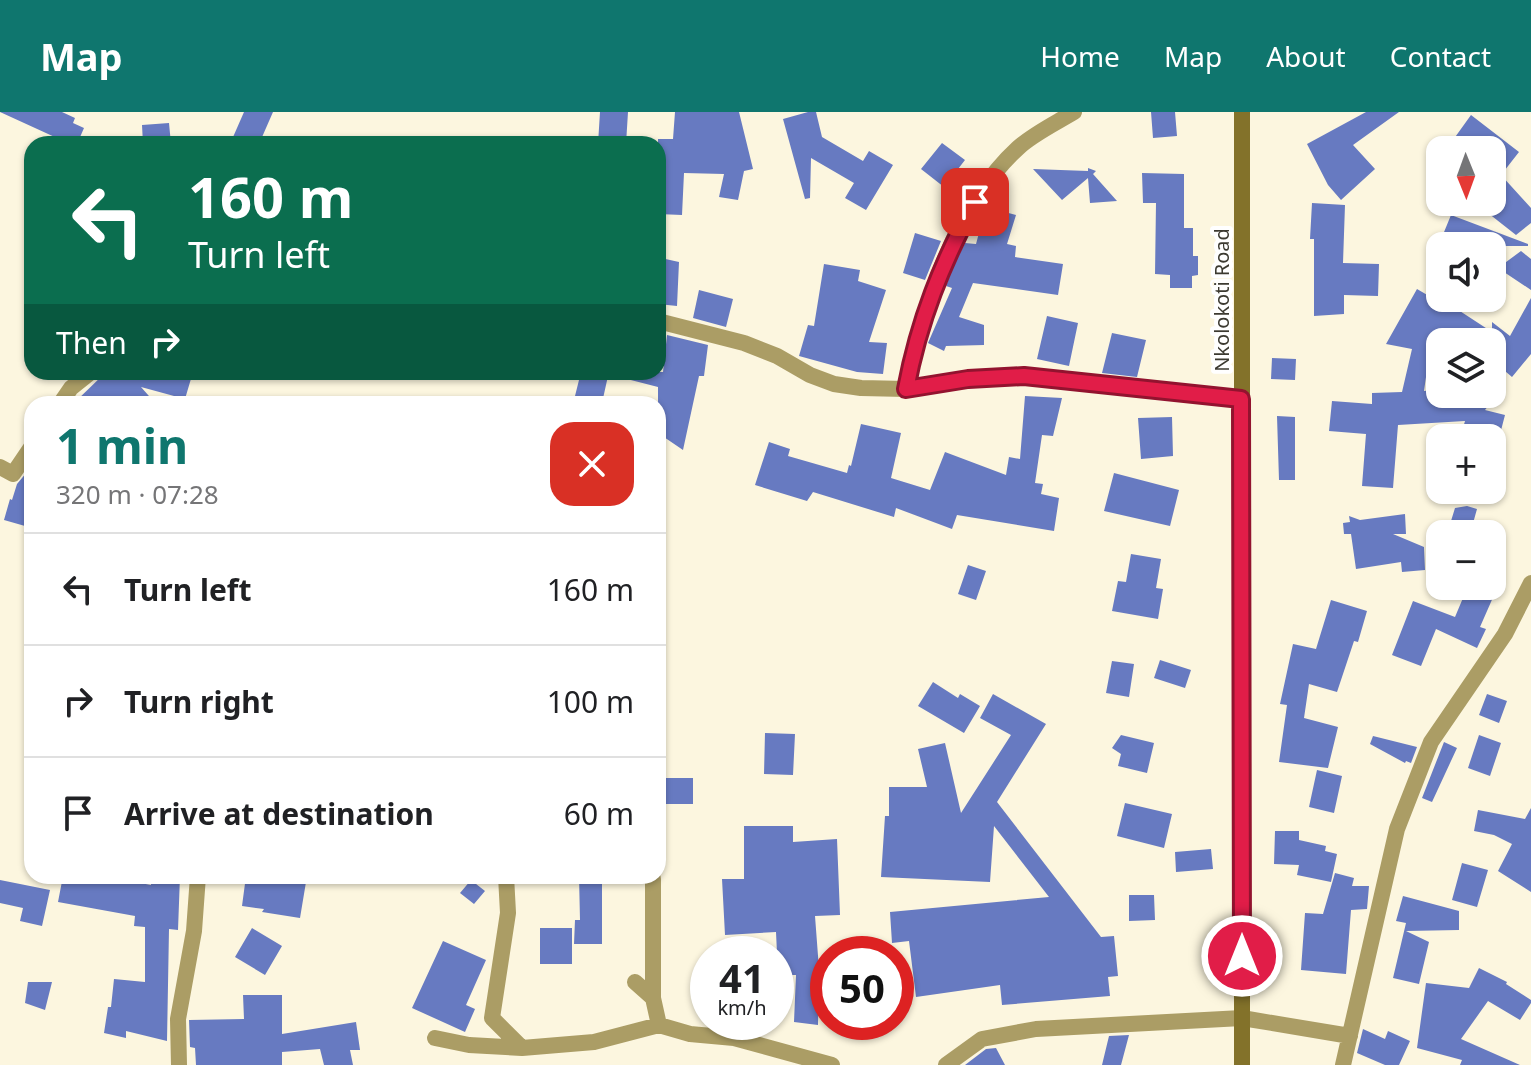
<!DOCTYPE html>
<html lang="en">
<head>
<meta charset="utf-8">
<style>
	body { margin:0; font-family:"Noto Sans",sans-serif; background:#f2f2f2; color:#202124; height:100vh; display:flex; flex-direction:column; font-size:30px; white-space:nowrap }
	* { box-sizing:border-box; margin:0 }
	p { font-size:26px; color:#757577 }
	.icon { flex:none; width:44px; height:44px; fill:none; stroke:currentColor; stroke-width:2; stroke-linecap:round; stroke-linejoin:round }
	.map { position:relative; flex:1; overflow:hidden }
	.panel { position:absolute; left:24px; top:284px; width:642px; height:488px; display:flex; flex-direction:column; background:#fff; border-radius:24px; box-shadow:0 2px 6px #0004 }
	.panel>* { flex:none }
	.top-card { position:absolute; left:24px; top:24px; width:642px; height:244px; border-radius:24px; box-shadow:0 2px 6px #0004; background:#0b6e4f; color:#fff; overflow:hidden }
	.needle { width:52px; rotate:179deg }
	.buttons { position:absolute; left:1426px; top:24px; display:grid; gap:16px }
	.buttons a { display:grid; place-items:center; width:80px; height:80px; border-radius:16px; background:#fff; box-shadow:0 2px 6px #0004; font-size:40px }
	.speed { position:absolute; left:690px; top:824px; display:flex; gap:16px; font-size:40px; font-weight:700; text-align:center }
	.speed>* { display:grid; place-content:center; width:104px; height:104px; border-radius:50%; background:#fff; box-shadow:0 2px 6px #0004; line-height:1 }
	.speed small { font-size:20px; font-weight:400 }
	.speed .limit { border:12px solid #d22; background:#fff; color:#111 }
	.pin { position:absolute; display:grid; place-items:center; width:68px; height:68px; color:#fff; margin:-34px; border-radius:16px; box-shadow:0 4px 12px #0006 }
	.me { position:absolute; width:88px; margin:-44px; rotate:0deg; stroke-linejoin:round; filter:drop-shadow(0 0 6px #0008) }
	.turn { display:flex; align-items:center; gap:28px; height:168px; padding:0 32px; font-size:36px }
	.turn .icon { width:104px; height:104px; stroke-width:2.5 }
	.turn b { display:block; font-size:56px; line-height:68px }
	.then { display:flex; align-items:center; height:76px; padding:0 32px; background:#0003; gap:16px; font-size:30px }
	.round { display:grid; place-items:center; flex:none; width:84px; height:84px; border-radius:24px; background:#f2f2f2 }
	.overview { display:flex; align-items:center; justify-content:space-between; height:136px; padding:0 32px }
	h1 { font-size:48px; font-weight:700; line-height:60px; color:#0f766e }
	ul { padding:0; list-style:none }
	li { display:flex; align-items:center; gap:24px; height:112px; padding:0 32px; border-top:2px solid #e0e0e0 }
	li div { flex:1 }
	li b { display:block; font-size:30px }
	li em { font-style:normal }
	header { display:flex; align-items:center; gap:48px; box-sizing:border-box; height:112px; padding:0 40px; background:#0f766e; color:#fff }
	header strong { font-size:38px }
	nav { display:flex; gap:44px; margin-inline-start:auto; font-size:28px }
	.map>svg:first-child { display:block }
</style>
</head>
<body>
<header>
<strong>Map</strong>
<nav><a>Home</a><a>Map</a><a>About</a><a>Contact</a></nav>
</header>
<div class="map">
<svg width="1531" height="953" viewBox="0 0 1531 953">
	<rect width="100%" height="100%" fill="#fcf6df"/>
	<path fill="#677ac1" d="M0,0H62L75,6L73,11L84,16L77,32H70Z
		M244,0H273L259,32H230Z
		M600,0H628L626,32H598Z
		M675,0H739L753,57L744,59L738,88L719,85L724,62L684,61L682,103L658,102V27H673Z
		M808,0H816L822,25L863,49L869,39L893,53L866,98L845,86L854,71L811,46L810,86L805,87L783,7Z
		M1151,0H1175L1177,24L1153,26Z
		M1366,0H1399L1353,33L1375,57L1341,88L1328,73L1307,32Z
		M1471,3L1519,40L1501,63L1531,96V111L1516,123L1474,90H1492V38H1467L1453,28Z
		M169,11L171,32H143L142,13Z
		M942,31L965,48L944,75L921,57Z
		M1088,56L1096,59L1093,62L1117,89L1090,91L1088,66L1062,88L1033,57L1088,59Z
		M1142,61L1184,62V116H1193V144H1198V163L1192,164V176H1170V163L1155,162L1156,91H1143Z
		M1312,91L1345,93L1343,151L1379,152L1378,184L1344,183V202L1314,204V127H1310Z
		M986,95L1016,103L1007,132L1016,134L1015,145L1063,152L1058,183L973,171L959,205L984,213V233L946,234L944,239L928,231L952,176L946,174L954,152L965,131L976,132Z
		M1451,103L1528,132V134H1456L1442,125Z
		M915,121L941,129L925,168L903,161Z
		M1521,139L1531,147V178L1498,156Z
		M661,146L679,150L677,194L658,192V161Z
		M824,152L860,158L858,169L886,178L869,230L887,231L883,262L857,260L799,244L808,213L814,214Z
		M1417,177L1441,191L1443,188L1492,220V210L1510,224L1531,186V242L1512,265L1492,248V230H1431L1424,279L1433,278V282H1498L1485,298L1505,303L1499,326H1460L1465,309L1398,313L1393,376L1362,374L1366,322L1329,319L1332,289L1372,292V281L1402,280L1412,237L1386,232Z
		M699,178L733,187L726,215L693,206Z
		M1047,204L1078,211L1069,254L1037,247Z
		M1112,221L1146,228L1137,265L1102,261Z
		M667,223L708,233L704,264H699L683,338L658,321V275L623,266L624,260H663Z
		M1272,246L1296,247L1295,268L1271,267Z
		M106,260H193L185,287L141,275L156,292H73Z
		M581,260L608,264L602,291L575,284Z
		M1025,284L1062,286L1053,324L1042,323L1035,371L1043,372L1041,382L1059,386L1054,419L957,403L952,417L896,396L894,405L813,380L807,389L755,373L769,330L790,337L788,344L847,361L849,353L851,354L861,312L901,321L891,366L930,378L945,340L1006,363L1009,345L1020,347Z
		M1277,304L1295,305V368H1279Z
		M1172,305L1173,344L1141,347L1138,306Z
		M32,354V416L4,408L10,387L12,388L17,372Z
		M1114,361L1179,378L1170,414L1104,399Z
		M1467,394L1477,397L1470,422H1447L1455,396Z
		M1405,402L1406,422H1393L1424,435L1425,458L1402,460L1401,450L1356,457L1351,422H1344L1343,411L1350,410L1349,404L1360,408Z
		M1131,442L1161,447L1156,476L1163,477L1158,507L1112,499L1118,469L1126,470Z
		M968,453L986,459L976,488L958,482Z
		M1468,474H1498L1480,515L1486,517L1477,536L1436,517L1421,554L1392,543L1413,489L1455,505Z
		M1331,488L1367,499L1358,530L1354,529L1337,580L1309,572L1304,606L1338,615L1328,656L1279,650L1287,593L1280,592L1293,532L1316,537Z
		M1160,548L1191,558L1185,576L1154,566Z
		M1112,549L1134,552L1129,585L1106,581Z
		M933,570L958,586L960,582L980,594L964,621L918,594Z
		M993,582L1046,612L997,690L1101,825L1114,824L1118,864L1108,865L1110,884L1002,893L1000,873L916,885L909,829L892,831L890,800L1049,785L994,714L990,770L881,765L885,704H889V675H927L918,637L945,631L961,701L1011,623L980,606Z
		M1487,582L1507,589L1499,611L1479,603Z
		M765,621L795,622L793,663L764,662Z
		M1121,623L1154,631L1147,661L1118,654L1121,642L1112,636Z
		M1479,623L1501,631L1490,664L1468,656Z
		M1373,624L1417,635L1411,651L1406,649L1405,651L1370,632Z
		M1444,630L1457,636L1432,690L1422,686Z
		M1317,658L1342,664L1334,701L1309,695Z
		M665,666H693V692H665Z
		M1125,691L1172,702L1164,736L1117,724Z
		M1531,696V780L1498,759L1512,732L1494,723L1474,719L1478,698L1525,707Z
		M744,714H793V730L837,727L840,803L815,804L819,857L818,913L794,910L796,863H778L776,820L725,823L722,767H744Z
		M1275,719H1299V728L1326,734L1325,739L1337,742L1331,770L1297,763L1299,753L1274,752Z
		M1211,737L1213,757L1176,760L1175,740Z
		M1462,751L1488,758L1477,795L1452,788Z
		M1335,761L1354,766L1352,774H1369L1367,797L1351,798L1346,862L1301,858L1305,801L1323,802Z
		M63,764H103L151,773V764H180L178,818L169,817L167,929L126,919V926L104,921L108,895H111L114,867L145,870V815L134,814L135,804L58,790Z
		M246,764H307L300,806L262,800L264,797L242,794Z
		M579,764H602V832H574L575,808H580Z
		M0,768L50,778L42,814L20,809L23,796L0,791Z
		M471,768L485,779L474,792L460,781Z
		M1129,783H1154L1155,808L1129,809Z
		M1403,784L1459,799V818L1406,819L1429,830L1419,872L1393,866L1406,811L1396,809Z
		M252,816L282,834L265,863L235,845Z
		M540,816H572V852H540Z
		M443,829L486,848L466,893L475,897L465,920L412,896Z
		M1479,856L1507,870L1506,872L1531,888V891L1520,908L1488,889L1461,927L1520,953H1460L1462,948L1417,936L1426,871L1469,876Z
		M28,870H52L45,898L25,891Z
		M243,883H282V922L356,910L360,938H350L353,953H324L320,937L282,940V953H196L195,936L190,935L189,908L244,907Z
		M1363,917L1385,927L1388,919L1410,929L1399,953H1385L1357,941Z
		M1129,923L1121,953H1102L1109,924Z
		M996,936L1005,953H965L986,937Z"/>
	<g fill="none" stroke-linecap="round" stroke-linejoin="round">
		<path stroke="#ab9d65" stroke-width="16" d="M658,209L744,231L777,244L810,263L834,272L861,276L906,277L968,267L1024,264L1241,287
			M906,277C922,196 955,94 1018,36C1033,22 1056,11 1074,0
			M60,292L71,276L91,260
			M0,355L13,362L32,334
			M506,764L508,801L492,906L522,936
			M653,767V886L659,913
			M635,870L653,886
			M435,926L469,933L522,936L594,930L659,913L690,922L734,926L832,953
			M179,953L178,907L194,819L198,764
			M946,953L982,927L1036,917L1242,906L1350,924
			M1343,953L1397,717L1431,630L1505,522L1531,471"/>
		<path stroke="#83722a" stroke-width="16" d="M1242,0V953"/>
	</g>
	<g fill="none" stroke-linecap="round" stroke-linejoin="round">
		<defs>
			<path id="route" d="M975,90C942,151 919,208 906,277L968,267L1024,264L1241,287L1242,844"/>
		</defs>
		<use href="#route" stroke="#92132f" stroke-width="20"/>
		<use href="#route" stroke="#e11d48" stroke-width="14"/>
	</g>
	<g text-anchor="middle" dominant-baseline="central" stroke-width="8" stroke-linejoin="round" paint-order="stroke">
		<g font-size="20" fill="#3c3a31" stroke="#fff">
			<text transform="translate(1221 188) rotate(-90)">Nkolokoti Road</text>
		</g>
	</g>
</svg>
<div class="buttons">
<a><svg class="needle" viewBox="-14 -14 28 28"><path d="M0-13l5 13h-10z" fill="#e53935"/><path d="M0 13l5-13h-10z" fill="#757577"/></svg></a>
<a><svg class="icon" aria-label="sound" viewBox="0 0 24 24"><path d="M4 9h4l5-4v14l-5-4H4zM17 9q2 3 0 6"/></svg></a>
<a><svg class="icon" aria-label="layers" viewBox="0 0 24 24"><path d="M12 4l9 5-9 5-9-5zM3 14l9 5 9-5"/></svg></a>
<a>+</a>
<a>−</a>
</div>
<div class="speed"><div>41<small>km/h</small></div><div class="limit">50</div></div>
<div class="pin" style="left:975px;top:90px;background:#d93025"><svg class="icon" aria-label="arrive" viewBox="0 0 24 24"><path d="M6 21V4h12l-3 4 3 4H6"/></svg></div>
<svg class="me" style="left:1242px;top:844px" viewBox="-20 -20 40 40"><circle r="17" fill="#e11d48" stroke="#fff" stroke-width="3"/><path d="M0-11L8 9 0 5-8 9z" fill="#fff"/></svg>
<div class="top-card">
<div class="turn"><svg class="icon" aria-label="left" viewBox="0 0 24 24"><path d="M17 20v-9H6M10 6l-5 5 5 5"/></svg><div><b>160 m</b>Turn left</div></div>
<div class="then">Then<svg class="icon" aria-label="right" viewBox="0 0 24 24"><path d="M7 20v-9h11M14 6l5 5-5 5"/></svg></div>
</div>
<section class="panel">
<div class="overview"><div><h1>1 min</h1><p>320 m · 07:28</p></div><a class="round" style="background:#d93025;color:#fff"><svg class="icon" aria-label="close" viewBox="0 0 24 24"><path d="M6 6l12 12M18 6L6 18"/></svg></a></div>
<ul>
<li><svg class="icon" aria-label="left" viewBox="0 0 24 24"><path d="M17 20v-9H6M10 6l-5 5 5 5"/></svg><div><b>Turn left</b></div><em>160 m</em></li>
<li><svg class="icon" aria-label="right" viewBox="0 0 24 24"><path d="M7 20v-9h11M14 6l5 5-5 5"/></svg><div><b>Turn right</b></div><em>100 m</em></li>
<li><svg class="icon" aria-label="arrive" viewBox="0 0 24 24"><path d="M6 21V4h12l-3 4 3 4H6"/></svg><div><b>Arrive at destination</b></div><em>60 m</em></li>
</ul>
</section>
</div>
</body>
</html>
